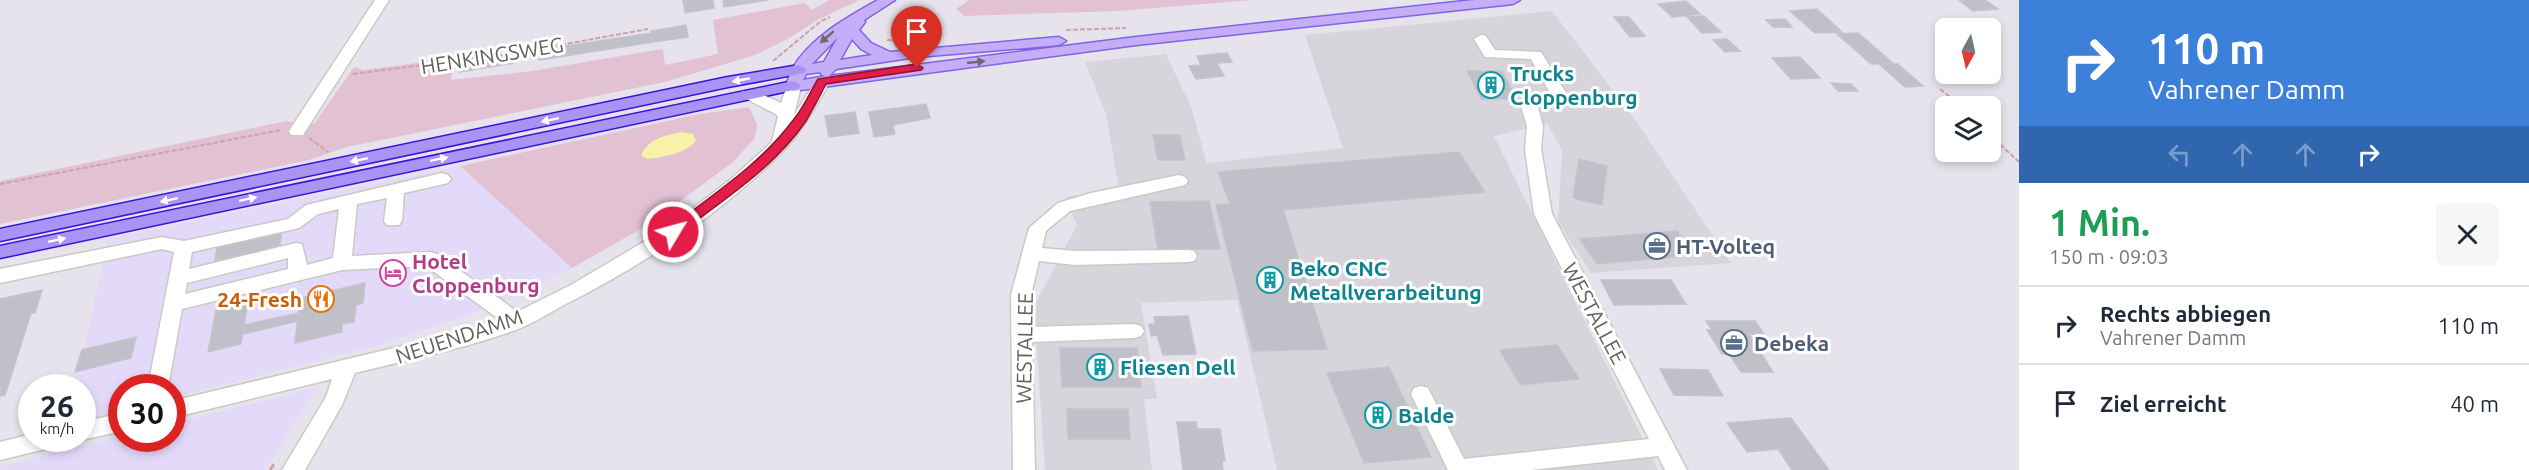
<!DOCTYPE html>
<html lang="de">
<head>
<meta charset="utf-8">
<style>
	body { margin:0; font-family:Ubuntu,sans-serif; background:#f6f6f7; color:#1f2937; height:100vh; display:flex; flex-direction:column; font-size:22px; white-space:nowrap }
	* { box-sizing:border-box; margin:0 }
	p { font-size:20px; color:#747a83 }
	.icon { flex:none; width:33px; height:33px; fill:none; stroke:currentColor; stroke-width:2; stroke-linecap:round; stroke-linejoin:round }
	.map { position:relative; flex:1; overflow:hidden }
	.details { display:flex; flex-direction:column; background:#fff; width:510px }
	.details>* { flex:none }
	.banner { background:#3d80d9; color:#fff; overflow:hidden }
	.needle { width:39px; rotate:188deg }
	.buttons { position:absolute; left:1935px; top:18px; display:grid; gap:12px }
	.buttons a { display:grid; place-items:center; width:66px; height:66px; border-radius:9px; background:#fff; box-shadow:0 3px 9px #0003; font-size:30px }
	.speed { position:absolute; left:18px; top:374px; display:flex; gap:12px; font-size:30px; font-weight:700; text-align:center }
	.speed>* { display:grid; place-content:center; width:78px; height:78px; border-radius:50%; background:#fff; box-shadow:0 3px 9px #0003; line-height:1 }
	.speed small { font-size:15px; font-weight:400 }
	.speed .limit { border:9px solid #d22; background:#fff; color:#111 }
	.pin { position:absolute; display:grid; place-items:center; width:51px; height:51px; color:#fff; margin:-62px -26px; border-radius:50% 50% 50% 0; rotate:-45deg; box-shadow:0 0 6px #0007 }
	.pin .icon { rotate:45deg }
	.me { position:absolute; width:66px; margin:-33px; rotate:53deg; stroke-linejoin:round; filter:drop-shadow(0 0 4px #0008) }
	.turn { display:flex; align-items:center; gap:21px; height:126px; padding:0 30px; font-size:27px }
	.turn .icon { width:78px; height:78px; stroke-width:2.5 }
	.turn b { display:block; font-size:42px; line-height:51px }
	.lanes { display:flex; align-items:center; height:57px; padding:0 30px; background:#0003; justify-content:center; gap:30px; direction:ltr }
	.lanes .off { opacity:.35 }
	.round { display:grid; place-items:center; flex:none; width:63px; height:63px; border-radius:9px; background:#f6f6f7 }
	.head { display:flex; align-items:center; justify-content:space-between; height:102px; padding:0 30px }
	h1 { font-size:36px; font-weight:600; line-height:45px; color:#1e9e55 }
	ul { padding:0; list-style:none }
	li { display:flex; align-items:center; gap:18px; height:78px; padding:0 30px; border-top:2px solid #e0e1e3 }
	li div { flex:1 }
	li b { display:block; font-size:22px }
	li em { font-style:normal }
	main { display:flex; flex:1; min-height:0 }
	.map>svg:first-child { display:block }
</style>
</head>
<body>
<main>
<div class="map">
<svg width="2019" height="470" viewBox="0 0 2019 470">
	<rect width="100%" height="100%" fill="#e6e3ec"/>
	<path fill="#e3dafa" d="M460,166L572,268L501,303L393,341L173,398L172,387H122L121,411L83,421L82,387H76L108,239Z
		M316,388L265,470H0V467L121,436L172,438L173,423Z"/>
	<path fill="#d7d5db" d="M1552,11L1634,118L1731,263L1591,273L1558,222L1562,150L1547,124L1494,136L1658,470H1277L1237,300L1141,303L1157,399H1144L1152,470H1045L1034,306L1077,225L1065,197L1119,189L1106,114L1085,62L1166,54L1191,107L1207,163L1343,148L1305,35Z"/>
	<path fill="#e2c2d2" d="M829,0H860L819,19L791,37L755,55L665,82L347,147L309,160L0,224V181L286,121L314,124L354,67L363,70L454,58L451,80L532,71L663,49L665,65L718,54L713,20L805,3L812,10Z
		M969,0H1253L1117,11L964,16L956,9Z
		M749,107L757,124L755,138L732,163L646,226L572,268L460,166L700,114Z"/>
	<path fill="#f7f1a9" d="M681,132L693,134L696,141C684,154 664,157 647,159L641,155C650,138 663,136 681,132Z"/>
	<path fill="#c0c0c8" stroke="#c5c2d1" stroke-width="1.5" d="M683,0H713L714,8L685,13Z
		M723,0H768L724,7Z
		M1959,0H1985L1998,9L1973,11Z
		M1686,1L1700,14L1672,17L1658,4Z
		M1817,9L1842,32L1815,33L1790,11Z
		M1704,16L1721,32L1702,33L1687,17Z
		M1614,17H1629L1645,36L1630,37Z
		M1785,19L1792,27H1773L1766,20Z
		M686,25L688,37L653,42L651,31Z
		M652,33L653,42L539,60V50Z
		M1858,33L1893,63L1871,64L1837,34Z
		M1727,39L1740,51L1725,52L1713,40Z
		M1227,53L1232,62L1217,63L1224,76L1196,79L1189,66L1201,65L1197,56Z
		M515,54L514,63L459,72L460,62Z
		M1800,57L1820,78L1791,79L1772,58Z
		M1898,64L1923,86L1905,87L1880,65Z
		M1467,71H1502L1516,99H1481Z
		M1831,83L1851,84L1858,91H1838Z
		M926,104L930,118L893,125L895,134L874,137L869,112Z
		M855,112L859,133L829,137L825,116Z
		M1153,135H1180L1185,160H1158Z
		M1459,152L1485,192L1283,210L1327,349L1253,351L1216,205L1230,204L1218,172Z
		M1579,159L1607,166L1602,205L1573,198Z
		M1209,201L1220,249L1158,250L1150,202Z
		M283,223L278,257L213,271L219,237Z
		M1677,231L1696,255L1597,264L1580,239Z
		M1601,280H1671L1686,304L1614,305Z
		M365,283L363,303L356,305L354,322L342,324V332L295,343L300,298Z
		M42,290L35,313H31L5,395L0,396V299Z
		M248,303L241,344L208,352L216,310Z
		M299,313L298,321L243,334L244,325Z
		M1188,316L1196,354L1163,355L1157,335L1151,336L1149,324H1155L1154,317Z
		M1706,321H1755L1764,334H1749L1773,372H1741L1730,355L1722,354L1707,330H1712Z
		M136,337L131,358L75,372L82,350Z
		M1557,345L1579,379L1520,385L1500,350Z
		M1060,348H1137L1141,387H1062Z
		M1389,367L1431,457L1364,463L1327,373Z
		M1660,369L1708,370L1723,396L1674,395Z
		M1067,409H1128L1130,439H1068Z
		M1791,418L1829,470H1792L1778,449L1747,452L1727,423Z
		M1177,422H1196L1197,429H1220L1225,461H1222L1223,470H1183Z"/>
	<g fill="none" stroke-linecap="round" stroke-linejoin="round">
		<defs>
			<path id="minor" d="M375,0H389L303,135H291L289,131Z
				M1481,35L1486,36L1495,50L1541,52L1566,93L1564,96L1538,108L1543,126L1541,149L1552,214L1687,470H1665L1658,456L1531,470H1448L1411,394L1414,388L1421,386L1428,388L1464,459L1649,439L1534,214L1525,149L1527,126L1521,106L1523,103L1549,91L1531,59L1485,57L1474,39Z
				M822,77L830,82C816,105 803,130 784,150C721,214 642,266 562,306C546,315 530,325 513,331C462,349 408,360 355,373L342,405L305,470H282L326,397L332,379L172,418V401L452,334L497,321L496,317L426,266L342,270L182,309L168,387H148L174,252L162,249L0,283V269L162,237L184,241L288,219L306,205L442,173L448,175L451,179L448,183L404,193L402,221L399,225H387L384,221L387,198L357,204L352,256L430,252L437,254L512,308L515,313L571,285L667,228L730,180L772,142L778,116C767,108 750,103 741,94L743,91H755L781,103L788,83H798L801,86L794,115L817,79ZM339,209L333,258L307,265L302,244L296,243L189,269L192,252L299,228L318,214ZM288,258V269L185,294L187,283Z
				M1179,175L1185,177L1188,181L1185,185L1070,211L1046,231L1042,248L1075,251L1188,250L1194,251L1197,256L1194,261L1188,262L1075,265L1039,261L1031,295V327L1134,324L1141,326L1144,331L1141,336L1134,338L1032,342L1035,470H1013L1011,295L1029,228L1058,203L1091,193Z
				M122,413V431L82,440L77,438H82V422Z
				M32,434V438H65L62,444L54,447L0,460V442Z"/>
			<path id="major" d="M878,0H895L864,20L865,22L859,30L871,43L890,52L1059,37L1066,41L1059,45L917,57L836,69L829,76L1136,37L1474,0H1520L1513,4L1136,45L793,91L788,89L785,86C788,81 790,73 792,69C811,37 846,18 878,0ZM838,37L824,62L812,64ZM852,39L861,49L872,55L840,60ZM820,72L822,75L826,76L803,80L806,74Z"/>
			<path id="highway" d="M799,65L807,70L804,73L728,87L0,241V229L728,77Z
				M793,81L798,83L801,86L798,89L0,258V246Z"/>
		</defs>
		<use href="#minor" stroke="#c9cac4" stroke-width="3"/>
		<use href="#major" stroke="#7f65e4" stroke-width="3"/>
		<use href="#highway" stroke="#3815db" stroke-width="3"/>
		<path stroke="#cca2ac" stroke-width="2" stroke-dasharray="5 2" stroke-linecap="butt" d="M1066,30L1126,28
			M887,40L901,41
			M773,61L821,21L830,17
			M353,74L516,53L648,29
			M1940,89L1961,106
			M1990,135L2019,162
			M309,138L328,152
			M0,184L281,130"/>
		<path stroke="#cca2ac" stroke-width="3" stroke-dasharray="7 3" stroke-linecap="butt" d="M270,470L274,464"/>
		<use href="#minor" fill="#fff" fill-rule="evenodd"/>
		<use href="#major" fill="#c6adf7" fill-rule="evenodd"/>
		<use href="#highway" fill="#aa94f3" fill-rule="evenodd"/>
	</g>
	<defs><path id="oneway-solid" d="M-6-.8H1V-3.2L6.5 0L1 3.2V.8H-6Z" transform="scale(1.5)"/></defs>
	<g fill="#6c6a6b">
		<use href="#oneway-solid" transform="translate(827 37) rotate(139)"/>
		<use href="#oneway-solid" transform="translate(976 62) rotate(-6)"/>
	</g>
	<g fill="#fff">
		<use href="#oneway-solid" transform="translate(741 80) rotate(170)"/>
		<use href="#oneway-solid" transform="translate(550 120) rotate(168)"/>
		<use href="#oneway-solid" transform="translate(439 159) rotate(-12)"/>
		<use href="#oneway-solid" transform="translate(359 160) rotate(168)"/>
		<use href="#oneway-solid" transform="translate(248 199) rotate(-12)"/>
		<use href="#oneway-solid" transform="translate(169 200) rotate(168)"/>
		<use href="#oneway-solid" transform="translate(57 240) rotate(-12)"/>
	</g>
	<path fill="#e11d48" stroke="#92132f" stroke-width="1.5" d="M917,64L923,68L921,70L826,84C820,96 813,109 806,121C774,168 722,201 677,235H668L666,232L668,229C712,195 761,164 794,119C804,107 810,92 818,79Z"/>
	<defs>
		<symbol id="building-ring" viewBox="-11 -11 22 22"><circle r="9.5" fill="#fff" stroke="#0f9aa8" stroke-width="1.5"/><path d="M-4-6H4V6H1V3H-1V6H-4ZM-2.5-4.3h1.7v1.8h-1.7ZM.8-4.3h1.7v1.8H.8ZM-2.5-1h1.7V.8h-1.7ZM.8-1h1.7V.8H.8Z" fill="#0f9aa8"/></symbol>
		<symbol id="office-ring" viewBox="-11 -11 22 22"><circle r="9.5" fill="#fff" stroke="#5c6f8a" stroke-width="1.5"/><path d="M-6-3h4V-5.5h4V-3h4V5H-6ZM-1-4.5V-3h2v-1.5ZM-6 0V1H6V0Z" fill="#5c6f8a"/></symbol>
		<symbol id="hotel-ring" viewBox="-11 -11 22 22"><circle r="9.5" fill="#fff" stroke="#d1479c" stroke-width="1.5"/><path d="M-6-4.5h1.5V1H6V5H4.5V3h-9V5H-6ZM-4 0a1.8 1.8 0 1 1 3.6 0ZM.5 0V-2.5h3Q6-2.5 6 0Z" fill="#d1479c"/></symbol>
		<symbol id="restaurant-ring" viewBox="-11 -11 22 22"><circle r="9.5" fill="#fff" stroke="#e8710a" stroke-width="1.5"/><path d="M-5-6h1v4h1v-4h1v4h1v-4h1v5L-1.5 .5V6h-2V.5L-5-1ZM5-6V6H3V1.5H1.5Q1.5-4 5-6Z" fill="#e8710a"/></symbol>
	</defs>
	<g fill-rule="evenodd">
		<use href="#building-ring" x="1476" y="70" width="30" height="30"/>
		<use href="#office-ring" x="1642" y="231" width="30" height="30"/>
		<use href="#hotel-ring" x="378" y="258" width="30" height="30"/>
		<use href="#building-ring" x="1255" y="265" width="30" height="30"/>
		<use href="#restaurant-ring" x="306" y="284" width="30" height="30"/>
		<use href="#office-ring" x="1719" y="328" width="30" height="30"/>
		<use href="#building-ring" x="1085" y="352" width="30" height="30"/>
		<use href="#building-ring" x="1363" y="400" width="30" height="30"/>
	</g>
	<g text-anchor="middle" dominant-baseline="central" stroke-width="6" stroke-linejoin="round" paint-order="stroke">
		<g font-size="21" fill="#62625b" stroke="#fff">
			<text transform="translate(492 55) rotate(-9)">HENKINGSWEG</text>
			<text transform="translate(1595 313) rotate(62)">WESTALLEE</text>
			<text transform="translate(459 336) rotate(-18)">NEUENDAMM</text>
			<text transform="translate(1024 348) rotate(-89)">WESTALLEE</text>
		</g>
		<g font-size="21" font-weight="bold" fill="#0d838f" stroke="#fff" text-anchor="start">
			<text x="1510" y="73">Trucks<tspan x="1510" dy="24">Cloppenburg</tspan></text>
			<text x="1290" y="268">Beko CNC<tspan x="1290" dy="24">Metallverarbeitung</tspan></text>
			<text x="1120" y="367">Fliesen Dell</text>
			<text x="1398" y="415">Balde</text>
		</g>
		<g font-size="21" font-weight="bold" fill="#4e5e75" stroke="#fff" text-anchor="start">
			<text x="1676" y="246">HT-Volteq</text>
			<text x="1754" y="343">Debeka</text>
		</g>
		<g font-size="21" font-weight="bold" fill="#b23c85" stroke="#fff" text-anchor="start">
			<text x="412" y="261">Hotel<tspan x="412" dy="24">Cloppenburg</tspan></text>
		</g>
		<g font-size="21" font-weight="bold" fill="#c56008" stroke="#fff" text-anchor="end">
			<text x="302" y="299">24-Fresh</text>
		</g>
	</g>
</svg>
<div class="buttons">
<a><svg class="needle" viewBox="-14 -14 28 28"><path d="M0-13l5 13h-10z" fill="#e53935"/><path d="M0 13l5-13h-10z" fill="#747a83"/></svg></a>
<a><svg class="icon" aria-label="layers" viewBox="0 0 24 24"><path d="M12 4l9 5-9 5-9-5zM3 14l9 5 9-5"/></svg></a>
</div>
<div class="speed"><div>26<small>km/h</small></div><div class="limit">30</div></div>
<div class="pin" style="left:917px;top:68px;background:#d93025"><svg class="icon" aria-label="arrive" viewBox="0 0 24 24"><path d="M6 21V4h12l-3 4 3 4H6"/></svg></div>
<svg class="me" style="left:673px;top:232px" viewBox="-20 -20 40 40"><circle r="17" fill="#e11d48" stroke="#fff" stroke-width="3"/><path d="M0-11L8 9 0 5-8 9z" fill="#fff"/></svg>
</div>
<section class="details">
<div class="banner">
<div class="turn"><svg class="icon" aria-label="right" viewBox="0 0 24 24"><path d="M7 20v-9h11M14 6l5 5-5 5"/></svg><div><b>110 m</b>Vahrener Damm</div></div>
<div class="lanes"><svg class="icon off" aria-label="left" viewBox="0 0 24 24"><path d="M17 20v-9H6M10 6l-5 5 5 5"/></svg><svg class="icon off" aria-label="ahead" viewBox="0 0 24 24"><path d="M12 20V5M6 11l6-6 6 6"/></svg><svg class="icon off" aria-label="ahead" viewBox="0 0 24 24"><path d="M12 20V5M6 11l6-6 6 6"/></svg><svg class="icon" aria-label="right" viewBox="0 0 24 24"><path d="M7 20v-9h11M14 6l5 5-5 5"/></svg></div>
</div>
<div class="head"><div><h1>1 Min.</h1><p>150 m · 09:03</p></div><a class="round"><svg class="icon" aria-label="close" viewBox="0 0 24 24"><path d="M6 6l12 12M18 6L6 18"/></svg></a></div>
<ul>
<li><svg class="icon" aria-label="right" viewBox="0 0 24 24"><path d="M7 20v-9h11M14 6l5 5-5 5"/></svg><div><b>Rechts abbiegen</b><p>Vahrener Damm</p></div><em>110 m</em></li>
<li><svg class="icon" aria-label="arrive" viewBox="0 0 24 24"><path d="M6 21V4h12l-3 4 3 4H6"/></svg><div><b>Ziel erreicht</b></div><em>40 m</em></li>
</ul>
</section>
</main>
</body>
</html>
